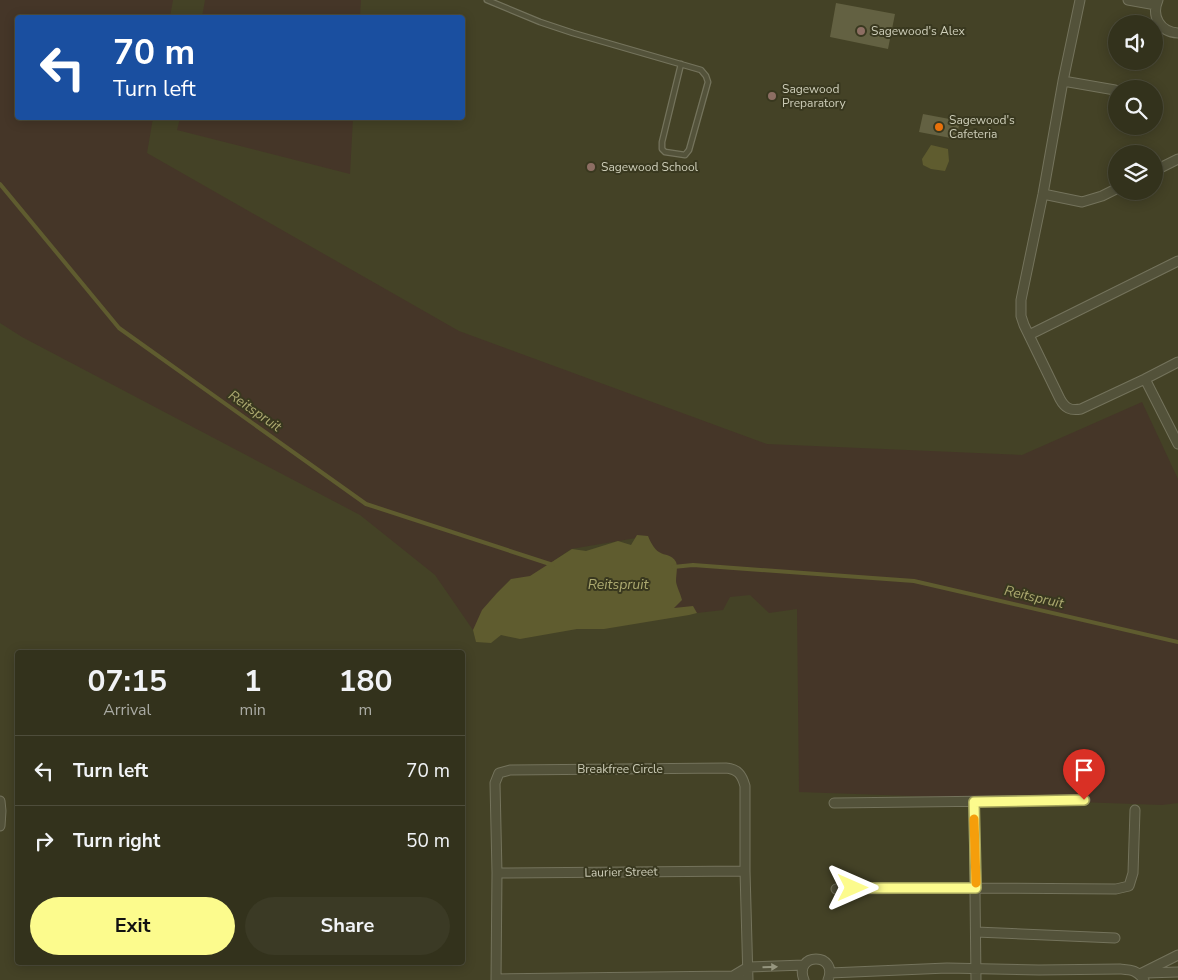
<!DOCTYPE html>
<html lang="en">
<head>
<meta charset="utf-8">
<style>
	body { margin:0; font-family:"Nunito Sans",sans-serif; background:#3b3a25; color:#f1f3f6; height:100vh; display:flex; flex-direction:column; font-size:19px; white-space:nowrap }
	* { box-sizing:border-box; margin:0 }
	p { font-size:16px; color:#a9aaa3 }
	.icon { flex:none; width:28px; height:28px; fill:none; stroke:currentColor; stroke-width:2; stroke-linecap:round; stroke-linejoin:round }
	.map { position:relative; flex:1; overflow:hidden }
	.side { position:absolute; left:15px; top:650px; width:450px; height:315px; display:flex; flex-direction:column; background:#33321c; border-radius:5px; box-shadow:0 2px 12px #0003,0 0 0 1px #4e4d3b }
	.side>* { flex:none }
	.guide { position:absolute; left:15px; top:15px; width:450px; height:105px; border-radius:5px; box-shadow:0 2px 12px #0003,0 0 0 1px #4e4d3b; background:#1a4fa0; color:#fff; overflow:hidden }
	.buttons { position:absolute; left:1108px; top:15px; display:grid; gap:10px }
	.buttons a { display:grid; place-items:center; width:55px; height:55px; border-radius:50%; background:#33321c; box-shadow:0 2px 12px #0003,0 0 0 1px #4e4d3b; font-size:25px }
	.pin { position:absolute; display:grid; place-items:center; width:42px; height:42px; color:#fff; margin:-51px -21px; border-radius:50% 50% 50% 0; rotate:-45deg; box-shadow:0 0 5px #0007 }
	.pin .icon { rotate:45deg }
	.me { position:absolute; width:55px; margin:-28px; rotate:90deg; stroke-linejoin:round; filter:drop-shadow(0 0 4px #0008) }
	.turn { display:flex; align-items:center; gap:18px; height:105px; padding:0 15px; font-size:22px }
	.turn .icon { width:65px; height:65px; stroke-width:2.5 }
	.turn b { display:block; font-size:35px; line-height:42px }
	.eta { display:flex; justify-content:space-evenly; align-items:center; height:85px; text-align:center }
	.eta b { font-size:30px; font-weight:700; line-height:35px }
	.action { display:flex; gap:10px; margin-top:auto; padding:10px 15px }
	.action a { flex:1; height:58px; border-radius:30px; background:#fcfb8d; color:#111; font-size:20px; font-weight:700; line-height:58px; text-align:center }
	.action a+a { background:#3b3a25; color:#f1f3f6 }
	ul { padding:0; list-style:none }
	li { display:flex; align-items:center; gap:15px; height:70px; padding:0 15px; border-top:1px solid #4e4d3b }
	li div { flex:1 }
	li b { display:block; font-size:19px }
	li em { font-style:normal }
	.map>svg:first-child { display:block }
</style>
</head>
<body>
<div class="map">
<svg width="1178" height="980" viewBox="0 0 1178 980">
	<rect width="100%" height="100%" fill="#444226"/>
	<path fill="#453628" d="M0,0H173L170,17L18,18V118H153L147,153L459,331L767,444L1022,455L1142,402L1178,479V803L1162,805L799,792L797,609L769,613L750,595L730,597L723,610L697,613L674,608L648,536L571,549L555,560L473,630L435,575L360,515L22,337L0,323Z
		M205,0H361L360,17H202Z
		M180,118H353L350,174L177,130Z"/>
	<path fill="#5f5c2f" d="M931,145L948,149L949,161L945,171L931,169L923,165L922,159Z
		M637,535L648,536C650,541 654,549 659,552C665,556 672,554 676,562C678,567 676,575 676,581C676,585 681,595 682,600L674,608L693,606L697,613L689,615L604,629H577L520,639L501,635L491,643L476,642L473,630L482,610L497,593L511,579L530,576L572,549L586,551L618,541L631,545Z"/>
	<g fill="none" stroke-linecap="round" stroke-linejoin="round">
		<path stroke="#5f5c2f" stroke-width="4" d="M0,184L119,328L366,504L553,565
			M673,567L693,565L914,581L1178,642"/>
	</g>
	<path fill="#636142" d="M836,3L895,14L888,49L830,37Z
		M923,114L960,121L956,139L919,132Z"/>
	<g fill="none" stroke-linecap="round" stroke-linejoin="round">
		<defs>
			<path id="service" d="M487,0L540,22L573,33L701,70L706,76L708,82L689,150L685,155L665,152L662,149V142L681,64"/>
			<path id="minor" d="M1080,0L1063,81L1043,194L1021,300V316L1024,325L1060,399C1065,408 1070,411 1081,409L1145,379L1178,362
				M1128,0L1156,5
				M1158,0C1151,16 1160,32 1178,33
				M1063,81L1115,90
				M1154,171L1178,159
				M1043,194L1082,202L1102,196L1116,189
				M1029,335L1178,261
				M1145,379L1178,444
				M0,801L1,811L0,826
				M974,802L976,980
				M834,803L1085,800
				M497,873L745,871
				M836,889L976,888L1116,889L1129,886L1133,873L1135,810
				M976,932L1115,938
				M830,973L947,968L1039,970L1120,969C1132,970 1137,970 1144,980
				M1146,973L1178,972
				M1140,974L1178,955
				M733,976L748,967L804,965
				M496,979L733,976L743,980
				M496,980L497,873L495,783L499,773L510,770L726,768C738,769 742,775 745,786V871L748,980
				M804,980C793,952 839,952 828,980"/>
		</defs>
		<use href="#service" stroke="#74735c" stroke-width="7"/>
		<use href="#minor" stroke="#74735c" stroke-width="11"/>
		<use href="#service" stroke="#53523a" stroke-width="4.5"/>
		<use href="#minor" stroke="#53523a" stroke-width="9"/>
	</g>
	<defs><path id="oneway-solid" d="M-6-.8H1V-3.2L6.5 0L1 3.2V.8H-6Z" transform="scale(1.25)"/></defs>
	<use fill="#96967f" href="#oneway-solid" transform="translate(770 967) rotate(-1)"/>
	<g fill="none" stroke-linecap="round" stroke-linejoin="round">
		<defs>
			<path id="route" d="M853,888H976L974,802L1084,800"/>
		</defs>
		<use href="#route" stroke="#a4a35c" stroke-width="12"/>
		<use href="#route" stroke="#fcfb8d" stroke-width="9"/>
		<path stroke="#f59e0b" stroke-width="9" d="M974,819L976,883"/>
	</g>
	<g fill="#8d6e63" stroke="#39381f" stroke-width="2">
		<circle cx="861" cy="31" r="5"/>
		<circle cx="772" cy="96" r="5"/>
		<circle cx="591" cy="167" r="5"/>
	</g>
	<circle fill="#e8710a" stroke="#39381f" stroke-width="2" cx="939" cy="127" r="5"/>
	<g text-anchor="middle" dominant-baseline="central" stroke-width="4" stroke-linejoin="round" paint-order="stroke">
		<g font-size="12" fill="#cdcdb8" stroke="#39381f" text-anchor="start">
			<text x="871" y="31">Sagewood's Alex</text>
			<text x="782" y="89">Sagewood<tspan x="782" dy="14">Preparatory</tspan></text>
			<text x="949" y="120">Sagewood's<tspan x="949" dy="14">Cafeteria</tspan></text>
			<text x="601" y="167">Sagewood School</text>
		</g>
		<g font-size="12" fill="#cdcdb8" stroke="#39381f">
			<text x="620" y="769">Breakfree Circle</text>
			<text transform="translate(621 872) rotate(-1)">Laurier Street</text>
		</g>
		<g font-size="14" font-style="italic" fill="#adaa70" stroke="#39381f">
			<text transform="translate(255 411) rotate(35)">Reitspruit</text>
			<text x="618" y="584">Reitspruit</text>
			<text transform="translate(1034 597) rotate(13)">Reitspruit</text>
		</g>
	</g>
</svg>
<div class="buttons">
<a><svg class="icon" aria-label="sound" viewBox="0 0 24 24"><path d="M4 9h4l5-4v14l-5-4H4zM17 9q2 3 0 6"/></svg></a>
<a><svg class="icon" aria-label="search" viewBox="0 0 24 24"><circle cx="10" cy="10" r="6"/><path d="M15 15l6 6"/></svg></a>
<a><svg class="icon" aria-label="layers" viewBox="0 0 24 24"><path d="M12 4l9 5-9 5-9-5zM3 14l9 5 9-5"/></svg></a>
</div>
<div class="pin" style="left:1084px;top:800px;background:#d93025"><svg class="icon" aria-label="arrive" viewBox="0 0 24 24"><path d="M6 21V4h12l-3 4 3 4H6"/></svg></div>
<svg class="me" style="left:853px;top:888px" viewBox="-20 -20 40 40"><path d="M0-17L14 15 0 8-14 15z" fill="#fcfb8d" stroke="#fff" stroke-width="4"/></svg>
<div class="guide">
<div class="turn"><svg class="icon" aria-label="left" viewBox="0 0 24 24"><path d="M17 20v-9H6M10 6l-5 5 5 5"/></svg><div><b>70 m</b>Turn left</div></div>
</div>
<section class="side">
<div class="eta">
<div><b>07:15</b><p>Arrival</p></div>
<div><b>1</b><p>min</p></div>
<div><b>180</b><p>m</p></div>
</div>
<ul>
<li><svg class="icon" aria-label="left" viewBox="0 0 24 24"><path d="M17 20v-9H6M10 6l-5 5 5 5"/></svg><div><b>Turn left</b></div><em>70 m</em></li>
<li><svg class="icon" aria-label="right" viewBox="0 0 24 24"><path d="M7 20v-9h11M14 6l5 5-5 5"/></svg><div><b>Turn right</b></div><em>50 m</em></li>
</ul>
<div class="action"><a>Exit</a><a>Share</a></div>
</section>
</div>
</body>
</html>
